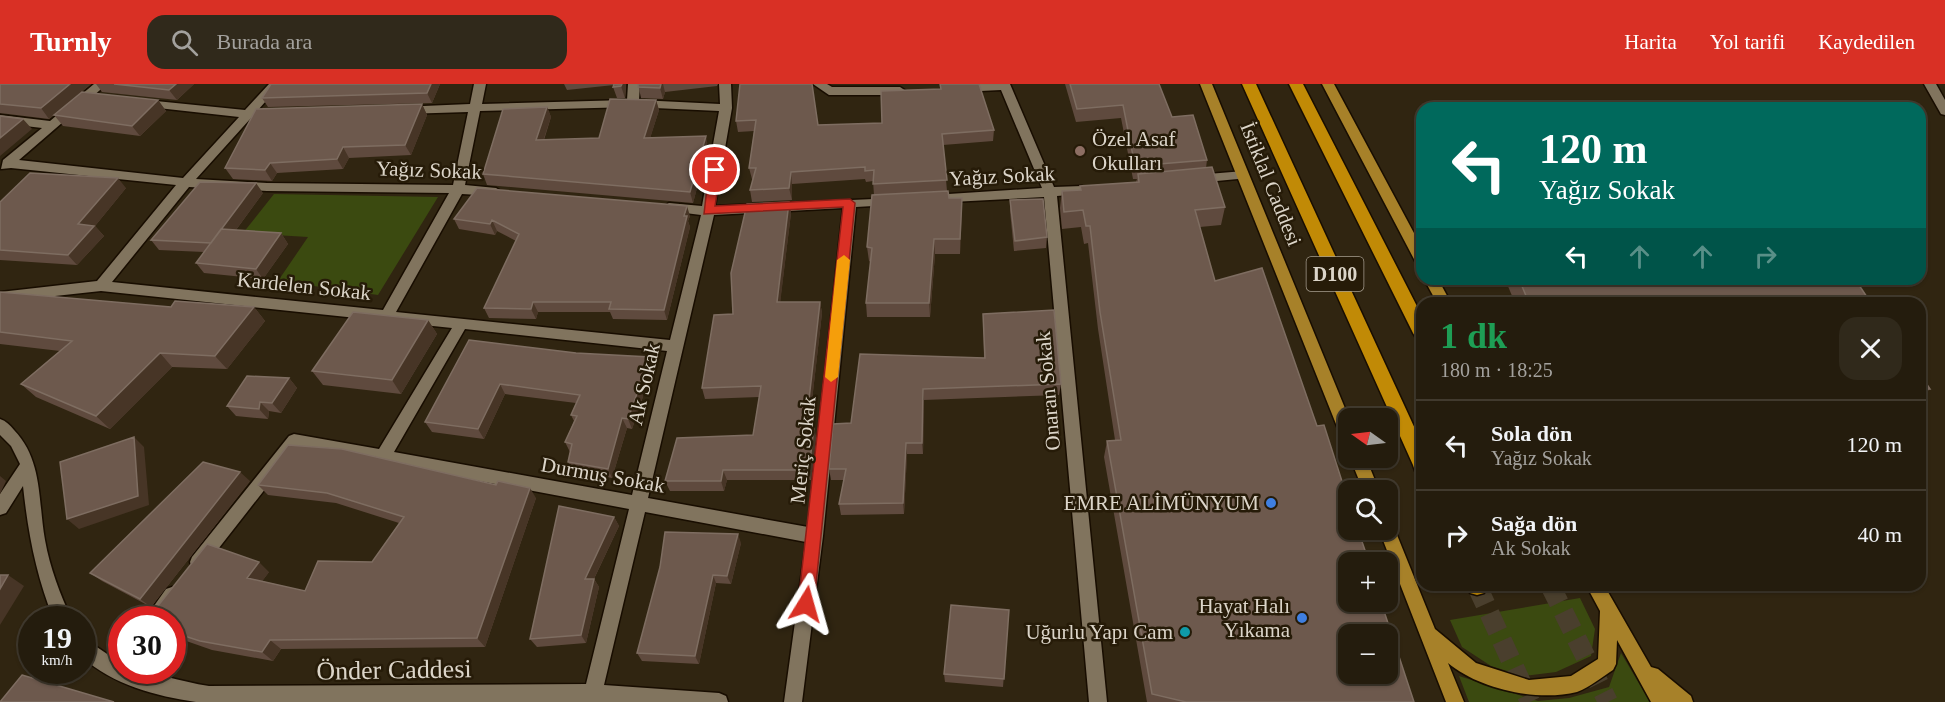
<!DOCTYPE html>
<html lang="tr">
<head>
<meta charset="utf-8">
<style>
	body { margin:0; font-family:"Times New Roman",serif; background:#30291b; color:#f1f3f6; height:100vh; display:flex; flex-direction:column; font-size:22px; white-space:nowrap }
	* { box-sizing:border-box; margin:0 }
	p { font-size:20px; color:#a3a19d }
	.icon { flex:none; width:33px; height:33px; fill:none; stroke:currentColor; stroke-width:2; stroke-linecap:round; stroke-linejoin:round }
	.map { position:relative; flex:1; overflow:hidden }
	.side { position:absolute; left:1416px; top:213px; width:510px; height:294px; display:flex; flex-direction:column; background:#241c0d; border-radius:18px; box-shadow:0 2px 4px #0004,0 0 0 2px #413a2e }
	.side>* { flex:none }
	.banner { position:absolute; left:1416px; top:18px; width:510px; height:183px; border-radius:18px; box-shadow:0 2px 4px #0004,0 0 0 2px #413a2e; background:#00695c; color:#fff; overflow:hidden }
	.needle { width:39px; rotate:284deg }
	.fabs { position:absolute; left:1338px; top:324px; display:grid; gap:12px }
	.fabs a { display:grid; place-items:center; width:60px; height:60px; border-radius:12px; background:#241c0d; box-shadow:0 2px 4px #0004,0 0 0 2px #413a2e; font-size:30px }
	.speed { position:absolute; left:18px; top:522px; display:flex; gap:12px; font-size:30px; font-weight:700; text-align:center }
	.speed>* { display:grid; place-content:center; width:78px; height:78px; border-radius:50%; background:#241c0d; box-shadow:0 2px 4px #0004,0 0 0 2px #413a2e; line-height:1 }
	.speed small { font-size:15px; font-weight:400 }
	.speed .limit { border:9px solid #d22; background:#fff; color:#111 }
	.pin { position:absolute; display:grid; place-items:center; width:51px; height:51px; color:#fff; margin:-26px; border:3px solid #fff; border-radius:50%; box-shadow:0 2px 6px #0007 }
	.me { position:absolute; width:66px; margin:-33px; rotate:8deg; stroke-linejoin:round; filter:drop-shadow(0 0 4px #0008) }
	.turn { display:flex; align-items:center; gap:21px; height:126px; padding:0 24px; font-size:27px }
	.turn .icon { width:78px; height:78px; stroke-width:2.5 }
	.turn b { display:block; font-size:42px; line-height:51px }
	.lanes { display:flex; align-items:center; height:57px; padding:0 24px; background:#0003; justify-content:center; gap:30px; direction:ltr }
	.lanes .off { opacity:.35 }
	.round { display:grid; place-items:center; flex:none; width:63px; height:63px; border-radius:18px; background:#30291b }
	.summary { display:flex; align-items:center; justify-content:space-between; height:102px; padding:0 24px }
	h1 { font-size:36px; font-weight:700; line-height:45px; color:#1e9e55 }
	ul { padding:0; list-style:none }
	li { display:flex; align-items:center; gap:18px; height:90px; padding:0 24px; border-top:2px solid #413a2e }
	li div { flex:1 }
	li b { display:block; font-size:22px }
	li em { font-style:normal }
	header { display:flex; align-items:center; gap:36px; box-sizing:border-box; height:84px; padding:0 30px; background:#d93025; color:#fff }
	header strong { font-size:28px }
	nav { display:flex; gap:33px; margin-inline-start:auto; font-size:21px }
	.search { width:420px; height:54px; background:#30291b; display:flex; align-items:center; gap:15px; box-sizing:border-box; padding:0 21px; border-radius:18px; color:#a3a19d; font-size:22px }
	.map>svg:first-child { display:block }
</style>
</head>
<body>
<header>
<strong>Turnly</strong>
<div class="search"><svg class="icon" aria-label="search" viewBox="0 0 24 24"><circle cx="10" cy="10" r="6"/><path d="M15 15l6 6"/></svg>Burada ara</div>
<nav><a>Harita</a><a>Yol tarifi</a><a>Kaydedilen</a></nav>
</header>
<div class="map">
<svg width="1945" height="618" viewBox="0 0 1945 618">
	<rect width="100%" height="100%" fill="#302511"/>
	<path fill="#3b4a10" d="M274,110L438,113L378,211L278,197L308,153L243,149Z
		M1580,514L1595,545L1591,572L1556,588L1523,592L1491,582L1462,563L1450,536Z
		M1621,569L1650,618H1469L1459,592L1538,617L1569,614L1609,603Z"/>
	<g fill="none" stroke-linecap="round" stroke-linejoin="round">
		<path stroke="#4a3f2d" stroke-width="20" stroke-dasharray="20 10" stroke-linecap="butt" d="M1550,501L1608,618
			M1477,502L1530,618"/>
		<defs>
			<path id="minor" d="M94,0H107L19,76L183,94L239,33L140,22L136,21V15L245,26L269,0H281L258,26L276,27V33L251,34L196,95L267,99L453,101L468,28L404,30L398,26L400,23L470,20L474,0H486L482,20L627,16L628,0H640L639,16L720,20L719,0H731L732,24L715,122L896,114L897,117L896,120L891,121L856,123L823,452L802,618H784L806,458L645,428L604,601L719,609L726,612L728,618H196C156,612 113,601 82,573V553L122,580V586C149,586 181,598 209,602L586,600L629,425L298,363L204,483L198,485L192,483L190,478L192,473L289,352L294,350L379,365L452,244L101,207L0,218V208L97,197L176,101L11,84L1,85L3,76L42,44L0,39V31L50,37ZM633,23L719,27L702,122L669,119L663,123L669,127L701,131L670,256L396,228L462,110L496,112L502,108L496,104L465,101L480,27ZM189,103L267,107L449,109L383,226L112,198ZM843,124L808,443L648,414L714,131ZM465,245L667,267L632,411L394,368Z
				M813,0H827L832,3H900L906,7L900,11H829Z
				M970,0H1010L1054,103L1082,102L1088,106L1082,110L1057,112L1107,618H1089L1044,113L933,119L927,115L933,111L1042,104L1001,6L960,8L954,4L960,0Z
				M1924,0H1936L1945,16V31L1941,30Z
				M1244,87L1248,88V94L1196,99L1190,95L1196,91Z
				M0,335C6,337 10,341 14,346C43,376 38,417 45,456C50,484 60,510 72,536H54C36,492 28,449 23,402L6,429L0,431V410L20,380L11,362L0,351Z
				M172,503L178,505L181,511L164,536H144L166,505Z"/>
			<path id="major" d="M1200,0H1212L1349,334L1348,356L1343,354L1340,350Z
				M1322,0H1334L1422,164V182L1415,177Z
				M1424,195H1438L1451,219H1437Z
				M1350,374H1366L1379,406H1363Z
				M1388,439L1393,441L1395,446L1435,545L1476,579L1529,596L1571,592L1598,575L1600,527L1586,501H1604L1651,583L1658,585L1691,612L1693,618H1651L1617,556L1616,580L1613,586C1602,593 1590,603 1577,608C1537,618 1479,605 1448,579L1464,618H1446L1379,446H1388Z"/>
			<path id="highway" d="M1242,0H1256L1422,360V389L1415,387L1413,381Z
				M1289,0H1303L1422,232V255L1416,254L1413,249Z
				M1487,501L1484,509L1477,511L1470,509L1467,502Z"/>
		</defs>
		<use href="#minor" stroke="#180d00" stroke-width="3"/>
		<use href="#major" stroke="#180d00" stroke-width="3"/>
		<use href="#highway" stroke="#180d00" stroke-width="3"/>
		<use href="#minor" fill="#81745e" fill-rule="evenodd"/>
		<use href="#major" fill="#a78129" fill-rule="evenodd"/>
		<use href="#highway" fill="#c18a06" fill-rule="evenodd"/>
	</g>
	<path fill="#5f4a3e" d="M0,0H91L49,35L0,29Z
		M96,0H194L177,16L102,8Z
		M271,0H440L432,19L268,23L262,14Z
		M564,0H626L625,14H617L613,3L614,1L567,6Z
		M638,0H718L717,2L665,8L663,15L641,14Z
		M740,0L818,41L882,39L941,5L940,0H939H979L994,46L993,57L943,61L947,107L949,114H962L960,170H935L930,233H867L866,219L871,178L869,177L867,163L874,111L873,97L866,98L865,95L792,100V116L752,118L750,106L753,95H752L749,84L754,47L738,48L736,37Z
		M1065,0H1159L1172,33L1207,76L1206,84L1225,123L1221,141L1200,143L1215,197L1414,618H1147L1104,373L1107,357L1115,356L1098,245L1088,159L1084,160L1081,143L1062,145L1060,124L1062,107L1080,106V102L1136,98L1137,95H1133L1121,34L1076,38Z
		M158,16L166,27L140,52L63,42L54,31Z
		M656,16L659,26L650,54L708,63L693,119L487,101L483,90L547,23L551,33L544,56L599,54Z
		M422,20L427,31L411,71L349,74L343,85L277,89L272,97L233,95L225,84Z
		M126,104L95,142L104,152L77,181L0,176V118Z
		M263,109L236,146L281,149L288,160L263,195L204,189L196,179L204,168L159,166L151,156Z
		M1010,116L1047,153L1046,164L1014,167L1010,127Z
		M789,118L791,129L780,218H820L822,229L809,342L816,352L811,396H727L724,407H670L665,397L753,351L759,313L705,315L702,304Z
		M690,132L688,137L690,143L667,236L613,235L610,228H538L536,235L489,234L484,224L516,157L497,147L495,151L459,145L454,135Z
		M1505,195H1855L1871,219H1515Z
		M0,208L171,223H254L265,237L227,285L172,283L110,345L36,313L21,300L60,267L0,260Z
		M983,230L1061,300L1059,311L924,316L923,370H907L904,430L841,431L839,420L844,396H831L829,385L851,339L984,274Z
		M428,236L437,250L401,310L323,301L312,287Z
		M469,256L653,283L632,345L627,344L612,394L573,387L568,378L570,368L565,358L574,337L571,331L576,319L505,310L484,355L432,348L425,338Z
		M1920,290L1930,305L1920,314Z
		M289,294L297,304L281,329L269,327L268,335L236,332L227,322Z
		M250,397L151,523L102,497L90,489Z
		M258,401L536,414L485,563L281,565L273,577L212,566L172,552V536L157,523L269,488L262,497L305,507L372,478L399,439L336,419L268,411Z
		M614,433L619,442L594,495L599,503L586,559L537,563L530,555Z
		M741,459L731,500L716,499L699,580L642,577L637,569Z
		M1009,526L1003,603L945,598L944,590Z"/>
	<path fill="#473526" d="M70,0H91L49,35L41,24Z
		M176,0H194L177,16L169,6Z
		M431,0H440L432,19L427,9Z
		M622,0H626L625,14L621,2Z
		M661,0H663L665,8L663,15L660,4Z
		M158,16L166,27L140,52L132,42Z
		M656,16L659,26L647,64L644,54Z
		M422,20L427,31L411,71L405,61Z
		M547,23L551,33L540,66L536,56Z
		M23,35L32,45L0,72V54Z
		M706,52L708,63L693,119L690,108Z
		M343,63L349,74L343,85L337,75Z
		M270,79L277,89L272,97L265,86Z
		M791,88L792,100V116L789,104Z
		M118,94L126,104L95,142L104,152L77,181L68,171L78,140Z
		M256,99L263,109L219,169L211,159Z
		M962,114V128L960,170V155Z
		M789,118L791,129L779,229L777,218Z
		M687,122L690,132L688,137L690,143L667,236L664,226Z
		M492,136L497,147L495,151L490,140Z
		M281,149L288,160L263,195L256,185Z
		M934,155L935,170L930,233L929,219Z
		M533,218L538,228L536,235L531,225Z
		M820,218L822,229L808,352L806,342Z
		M254,223L265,237L227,285L215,272Z
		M428,236L437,250L401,310L392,296Z
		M160,269L172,283L110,345L96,332Z
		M650,273L653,283L632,345L628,335Z
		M289,294L297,304L281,329L272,319Z
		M500,300L505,310L484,355L478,345Z
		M923,305L924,316L923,370L922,359Z
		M260,318L269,327L268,335L259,325Z
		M622,334L627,344L612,394L608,385Z
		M814,342L816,352L811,396L809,386Z
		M134,353L144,363L149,421L79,445L67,435Z
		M906,359L907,370L904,430L903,419Z
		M723,386L727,396L724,407L721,397Z
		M240,388L250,397L151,523L140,515Z
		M0,392L6,397L0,410Z
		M530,404L536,414L485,563L477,554Z
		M614,433L619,442L590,503L585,495Z
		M738,450L741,459L731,500L727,492Z
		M259,478L269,488L258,503L247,494Z
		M8,491L24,502L0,541V505Z
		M713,491L716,499L699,580L695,572Z
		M594,495L599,503L586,559L581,551Z
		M270,556L281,565L273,577L262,568Z"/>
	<path fill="#6d594d" stroke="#7e6d61" stroke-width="1.5" fill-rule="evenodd" d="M0,0H70L41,24L0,20Z
		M114,0H176L169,6Z
		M271,0H431L427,9L262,14Z
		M614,0H622L621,2L613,3Z
		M638,0H661L660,4L638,3Z
		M740,0H812L818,41L882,39L881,7L941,5L940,0H979L994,46L942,50L947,96L873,100L874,86L865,87V83L791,88L789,104L750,106L756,84H749L756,36L736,37Z
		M1070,0H1159L1172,33L1193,31L1207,76L1135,82L1123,21L1077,25Z
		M82,8L158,16L132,42L54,31Z
		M610,15L656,16L644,54L706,52L690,108L483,90L503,25L547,23L536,56L599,54Z
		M422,20L405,61L343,63L337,75L270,79L265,86L225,84L256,25Z
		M0,32L23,35L0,54Z
		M1212,83L1225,123L1195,126L1215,197L1262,184L1317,342L1324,341L1348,416V446H1358L1369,478H1348V518H1381L1414,618H1186L1152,610L1107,357L1121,356L1100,228L1090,142H1086L1083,126L1064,128L1062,107L1081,106L1080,102L1139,98L1138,90ZM1348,550H1388V590H1348Z
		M30,89L118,94L78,140L94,142L68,171L0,166V118Z
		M200,98L256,99L211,159L151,156Z
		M477,104L687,122L684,132H687L664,226L609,225L611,218H533L531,225L484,224L519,150L492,136L490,140L454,135Z
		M948,107L949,114H962L960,155H934L929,219H866L872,164L867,163L872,111Z
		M1043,115L1047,153L1015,157L1010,116Z
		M789,118L777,218H820L806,342H814L809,386H723L721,397H665L677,354L753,351L761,302L702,304L714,231L733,230L731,189L747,120Z
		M221,145L281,149L256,185L196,179Z
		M1519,195H1855L1871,219H1529Z
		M0,208L171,223L175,217L254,223L215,272L160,269L96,332L21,300L72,257L0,248Z
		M1054,226L1061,300L923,305L922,359H906L903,419L839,420L846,385H829L833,340L851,339L860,270L985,274L983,230Z
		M353,228L428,236L392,296L312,287Z
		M469,256L576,269L650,273L628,335L622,334L608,385L568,378L572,360L565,358L577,332L571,331L580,311L500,300L478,345L425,338Z
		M1920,290L1930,305H1920Z
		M247,292L289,294L272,319L260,318L259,325L227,322Z
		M134,353L138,412L67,435L60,378Z
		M288,361L342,365L496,401L498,397L530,404L477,554L270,556L262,568L200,557L172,548V536H160L165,528L157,523L207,460L259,478L247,494L305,507L318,477L372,478L404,433L327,409L258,401Z
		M203,378L240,388L140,515L90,489Z
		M559,422L614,433L585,495H594L581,551L530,555Z
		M665,448L738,450L727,492L713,491L695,572L637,569L660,483Z
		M0,491H8L0,505Z
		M951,521L1009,526L1004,595L944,590Z
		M22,591L114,618H0Z"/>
	<path fill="#d93025" stroke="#8d1f18" stroke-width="1.5" d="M715,82L721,86L715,122L850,115L855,119L814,520L811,525L806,527L800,525L798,520L843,123L704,130L709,86Z"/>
	<path fill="#f59e0b" d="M844,171L850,176L838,293L831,298L825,293L837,176Z"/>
	<circle fill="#8d6e63" stroke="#261b08" stroke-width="2" cx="1080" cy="67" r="6"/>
	<g fill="#3f7fe0" stroke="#261b08" stroke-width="2">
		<circle cx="1271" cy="419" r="6"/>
		<circle cx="1302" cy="534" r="6"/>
	</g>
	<circle fill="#0f9aa8" stroke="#261b08" stroke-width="2" cx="1185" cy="548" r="6"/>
	<g text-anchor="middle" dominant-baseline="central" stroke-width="5" stroke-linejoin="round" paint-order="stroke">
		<rect fill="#261b08" stroke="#a59d8f" stroke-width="1.5" x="1306.5" y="173" width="57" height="34" rx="4.5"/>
		<g font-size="20" font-weight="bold" fill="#dcd5c9">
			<text x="1335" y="190">D100</text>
		</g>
		<g font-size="21" fill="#dcd5c9" stroke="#261b08" text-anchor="end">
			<text x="1092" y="55" text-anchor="start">Özel Asaf<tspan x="1092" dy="24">Okulları</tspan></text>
			<text x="1259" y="419">EMRE ALİMÜNYUM</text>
			<text x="1290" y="522">Hayat Halı<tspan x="1290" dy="24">Yıkama</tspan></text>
			<text x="1173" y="548">Uğurlu Yapı Cam</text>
		</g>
		<g font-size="21" fill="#dcd5c9" stroke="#261b08">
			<text transform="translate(429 86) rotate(2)">Yağız Sokak</text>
			<text transform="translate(1002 92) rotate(-3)">Yağız Sokak</text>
			<text transform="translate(1271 100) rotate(68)">İstiklal Caddesi</text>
			<text transform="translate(304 202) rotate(6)">Kardelen Sokak</text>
			<text transform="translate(644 300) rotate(-77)">Ak Sokak</text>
			<text transform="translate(1048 307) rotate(-95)">Onaran Sokak</text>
			<text transform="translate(803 366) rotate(-84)">Meriç Sokak</text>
			<text transform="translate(603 391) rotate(10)">Durmuş Sokak</text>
		</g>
		<g font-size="26" fill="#dcd5c9" stroke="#261b08">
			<text transform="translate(394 586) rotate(-1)">Önder Caddesi</text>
		</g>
	</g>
</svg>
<div class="fabs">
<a><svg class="needle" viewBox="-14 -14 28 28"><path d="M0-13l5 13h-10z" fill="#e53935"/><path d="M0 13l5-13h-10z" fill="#a3a19d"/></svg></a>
<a><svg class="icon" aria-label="search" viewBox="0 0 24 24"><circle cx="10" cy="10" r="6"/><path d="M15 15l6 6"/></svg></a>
<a>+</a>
<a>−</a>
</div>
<div class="speed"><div>19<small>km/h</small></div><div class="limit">30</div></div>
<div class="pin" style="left:715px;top:86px;background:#d93025"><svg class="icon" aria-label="arrive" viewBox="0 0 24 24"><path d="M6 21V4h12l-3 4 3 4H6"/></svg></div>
<svg class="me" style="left:806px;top:520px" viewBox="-20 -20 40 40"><path d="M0-17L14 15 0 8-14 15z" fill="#d93025" stroke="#fff" stroke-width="4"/></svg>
<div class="banner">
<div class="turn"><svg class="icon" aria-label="left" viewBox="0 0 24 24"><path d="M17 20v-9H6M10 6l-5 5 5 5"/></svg><div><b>120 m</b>Yağız Sokak</div></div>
<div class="lanes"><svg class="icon" aria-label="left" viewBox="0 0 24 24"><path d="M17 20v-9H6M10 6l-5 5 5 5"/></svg><svg class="icon off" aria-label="ahead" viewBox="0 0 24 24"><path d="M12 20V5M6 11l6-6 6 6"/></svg><svg class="icon off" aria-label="ahead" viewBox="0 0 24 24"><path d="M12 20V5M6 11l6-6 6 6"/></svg><svg class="icon off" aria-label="right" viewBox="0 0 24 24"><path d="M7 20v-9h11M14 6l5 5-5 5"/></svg></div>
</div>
<section class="side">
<div class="summary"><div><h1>1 dk</h1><p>180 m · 18:25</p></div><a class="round"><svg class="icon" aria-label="close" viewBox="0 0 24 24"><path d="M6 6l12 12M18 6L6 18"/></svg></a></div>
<ul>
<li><svg class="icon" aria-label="left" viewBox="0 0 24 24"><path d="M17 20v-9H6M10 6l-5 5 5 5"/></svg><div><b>Sola dön</b><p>Yağız Sokak</p></div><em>120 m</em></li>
<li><svg class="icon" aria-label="right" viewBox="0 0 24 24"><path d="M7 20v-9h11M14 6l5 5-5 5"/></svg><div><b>Sağa dön</b><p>Ak Sokak</p></div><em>40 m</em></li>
</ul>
</section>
</div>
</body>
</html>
